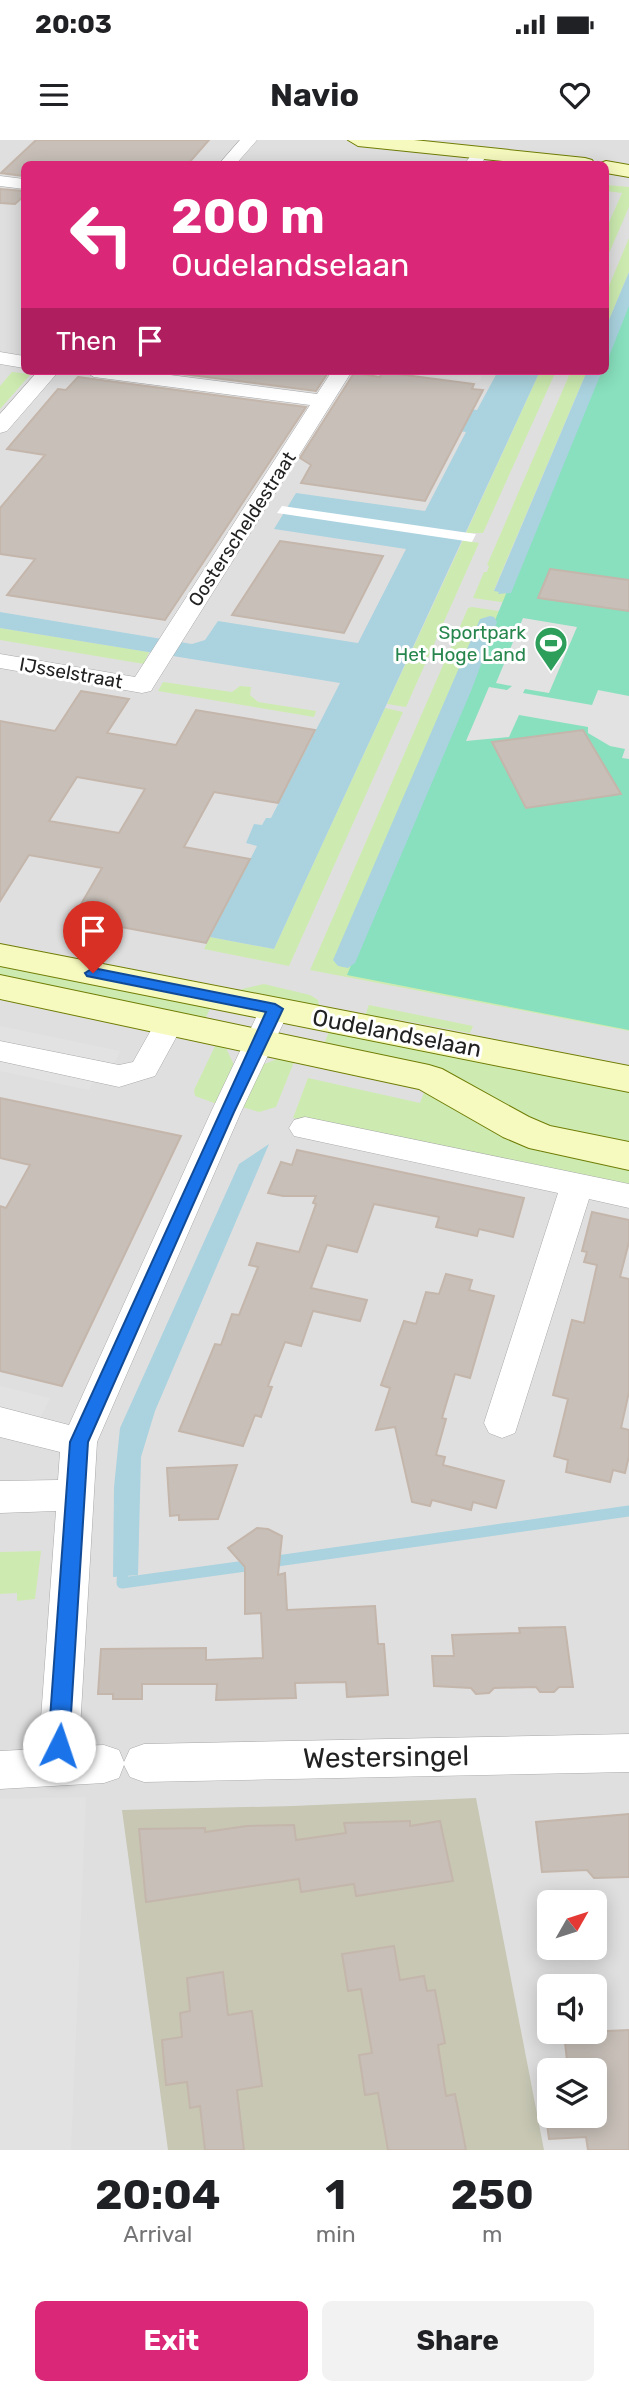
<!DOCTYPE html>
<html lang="en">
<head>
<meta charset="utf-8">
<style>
	body { margin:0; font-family:Rubik,sans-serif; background:#f2f2f2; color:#202124; height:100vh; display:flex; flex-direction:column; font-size:26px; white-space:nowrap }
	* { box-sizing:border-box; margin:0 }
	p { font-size:23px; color:#757577 }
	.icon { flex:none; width:38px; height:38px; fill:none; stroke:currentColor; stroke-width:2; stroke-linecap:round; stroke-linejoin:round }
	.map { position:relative; height:2010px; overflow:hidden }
	.side { display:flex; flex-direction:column; background:#fff; flex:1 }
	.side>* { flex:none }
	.hud { position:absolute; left:21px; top:21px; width:588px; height:214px; border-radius:10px; box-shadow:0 4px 18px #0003; background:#db2777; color:#fff; overflow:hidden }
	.needle { width:46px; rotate:51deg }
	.buttons { position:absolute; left:537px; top:1750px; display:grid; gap:14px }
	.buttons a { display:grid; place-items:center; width:70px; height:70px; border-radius:10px; background:#fff; box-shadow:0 4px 18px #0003; font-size:35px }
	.pin { position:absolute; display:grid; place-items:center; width:60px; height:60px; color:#fff; margin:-72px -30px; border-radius:50% 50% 50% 0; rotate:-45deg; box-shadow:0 0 7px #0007 }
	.pin .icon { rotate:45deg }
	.me { position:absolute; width:77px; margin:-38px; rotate:4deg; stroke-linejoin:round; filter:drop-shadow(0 0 5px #0008) }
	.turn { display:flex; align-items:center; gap:24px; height:147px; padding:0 35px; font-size:32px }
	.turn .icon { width:91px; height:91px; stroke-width:2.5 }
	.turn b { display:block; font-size:49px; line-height:60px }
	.then { display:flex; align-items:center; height:66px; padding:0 35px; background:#0003; gap:14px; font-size:26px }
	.eta { display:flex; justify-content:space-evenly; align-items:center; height:119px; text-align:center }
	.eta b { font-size:42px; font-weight:700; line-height:49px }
	.primary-button { display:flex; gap:14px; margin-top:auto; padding:14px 35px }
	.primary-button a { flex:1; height:80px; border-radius:10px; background:#db2777; color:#fff; font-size:28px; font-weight:700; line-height:80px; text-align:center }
	.primary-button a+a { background:#f2f2f2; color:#202124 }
	.status { display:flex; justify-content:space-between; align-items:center; height:49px; padding:0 35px; background:#fff; direction:ltr }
	.status svg { height:19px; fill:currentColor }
	header { display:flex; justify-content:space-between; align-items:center; height:91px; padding:0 35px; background:#fff; font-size:32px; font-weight:700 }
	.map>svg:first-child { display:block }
</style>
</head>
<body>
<div class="status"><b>20:03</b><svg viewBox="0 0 49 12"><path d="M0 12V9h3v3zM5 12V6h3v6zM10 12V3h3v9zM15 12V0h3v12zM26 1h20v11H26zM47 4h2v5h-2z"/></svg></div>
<header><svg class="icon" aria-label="menu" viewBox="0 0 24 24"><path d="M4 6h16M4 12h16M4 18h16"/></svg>Navio<svg class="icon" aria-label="heart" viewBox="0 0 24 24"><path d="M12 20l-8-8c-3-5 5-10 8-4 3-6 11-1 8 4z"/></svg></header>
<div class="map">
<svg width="629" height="2010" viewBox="0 0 629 2010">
	<rect width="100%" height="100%" fill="#f2efe9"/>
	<path fill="#e0dfdf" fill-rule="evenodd" d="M0,0H629V2010H0ZM24,24H606V231H24ZM550,1762H595V1808H550ZM550,1846H595V1892H550ZM550,1930H595V1976H550Z"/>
	<path fill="#c7c7b4" d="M476,1658L544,2010H168L122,1670L293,1666Z"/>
	<path fill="#cdebb0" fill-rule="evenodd" d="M606,45L629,47V67L606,120V89L622,53L606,51Z
		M629,98V132L606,187V153Z
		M540,231H556L483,393H466Z
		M571,231H587L494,450L511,453L508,463L473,458L484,432H487L489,426L487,425Z
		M12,232L31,234L0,269V246Z
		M463,400L479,403L406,567L387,564Z
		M472,467L524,475L629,867V891L310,830L468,468ZM490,476L493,479L334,821L480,480Z
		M0,488L149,512L144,524L0,500Z
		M163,542L232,552L240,546L251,547L250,555L258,562L316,571L314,577L158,551Z
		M385,568L403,572L289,826L204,809L210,797L274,809Z
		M0,820L213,862L203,884L0,842Z
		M264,844L310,855L318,860L319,866L239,857L242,849Z
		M369,865L473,886L470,893L395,879L363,881Z
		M332,884L629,944V1009L552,993L322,909Z
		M218,900L225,906L235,927L217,964L195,956L194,950Z
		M282,917H296L276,967L259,972L242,967L262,925Z
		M308,938L420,963L425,950L629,1023V1050L293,978Z
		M41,1411L35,1459L17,1461V1453L0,1454V1412Z"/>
	<path fill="#88e0be" d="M629,158V890L347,835L599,231H606V215Z"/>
	<path fill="#e2e2e2" d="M396,231H484L479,242Z
		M523,478L577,487L549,553L525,549L523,553L592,565L598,550L629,556V619L622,618L625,609L610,606L588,593V587L519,575L509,597L466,601L489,547L507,550L512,546L496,543Z
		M0,886L120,911L114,924L102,922L89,950L0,931Z
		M0,1246L50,1258L41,1277L0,1267Z
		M86,1657L71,2010H0V1659Z"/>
	<path fill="#aad3df" d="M629,132V166L606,224V187Z
		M498,231H540L274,809L210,797L257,706L246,703L254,684L262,685L266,678H271L340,543L0,488V472L192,504L205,500L218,481L358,503L406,409L274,389L296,353L425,371L466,292L344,275L357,254L477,270Z
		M587,231H602L511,453L498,454L499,452L494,451Z
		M490,476L494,477L497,482L471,551L355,823L348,828L338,826L333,820L480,479Z
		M269,1004L155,1271L141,1317L138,1435L113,1437L114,1347L120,1288L239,1024Z"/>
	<path fill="#fff" d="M282,366L476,394L472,402L277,373Z"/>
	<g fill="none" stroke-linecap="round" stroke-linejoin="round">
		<path stroke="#aad3df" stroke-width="11" d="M270,1422L629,1371
			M123,1425L122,1443L253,1425"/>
	</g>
	<path fill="#c7bfb8" stroke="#c4b6ab" stroke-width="2" fill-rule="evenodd" d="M36,0H209L188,24H24V36L1,33Z
		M0,49L24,51V56L15,64L0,63Z
		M159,231H329L316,251Z
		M382,232L474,244L472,249L483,250L425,361L301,343L311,325L300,318L354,233L380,237Z
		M78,237L306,267L165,480L7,455L35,419L0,414V368L45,315L7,309L58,249L66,250Z
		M280,401L383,416L344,493L232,475Z
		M550,429L629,440V471L538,458Z
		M81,551L129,559L107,593L176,605L196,570L315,590L278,663L214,652L184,707L250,719L206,803L73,778L102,728L29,715L0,761V581L55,591ZM77,637L145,649L119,693L49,681Z
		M583,590L621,654L526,668L492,602Z
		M0,958L181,996L62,1246L0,1231V1066L6,1068L30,1025L0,1018Z
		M297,1010L524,1058L513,1097L479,1089L477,1096L436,1087L439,1077L374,1064L357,1112L327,1105L311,1148L367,1160L360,1181L313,1171L301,1206L285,1202L268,1246L272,1247L261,1277L255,1275L243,1306L179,1291L215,1204L221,1205L232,1174L239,1175L258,1127L249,1125L257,1103L299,1112L316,1064L313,1063L316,1056H283L268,1053L281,1022L292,1025Z
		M592,1072L629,1080V1102L620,1137L629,1139V1252L621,1288L629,1290V1316L625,1333L613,1330L610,1342L566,1332L568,1320L554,1316L568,1259L553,1255L572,1180L584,1183L597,1125L584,1122L587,1112L582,1111Z
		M446,1134L472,1140L469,1150L494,1156L470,1238L455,1234L442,1278L446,1279L436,1315L445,1317L443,1325L504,1341L496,1368L473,1362L471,1370L432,1360L430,1366L412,1362L395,1287L376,1290L390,1248L381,1245L404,1181L416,1184L426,1152L439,1154Z
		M237,1325L218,1379L179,1380V1375L170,1376L167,1328Z
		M257,1388L268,1389L282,1396L278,1435L285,1433L287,1470L375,1466L378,1504H384L388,1555L347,1557L346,1542L295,1543L296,1558L216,1560L217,1544H142V1559H113V1554H98L101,1509L206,1508V1520L263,1518L261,1473L245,1474V1427L228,1408Z
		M565,1487L573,1547H559L554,1552H540L536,1547L494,1548L489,1553L476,1554L471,1548L434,1546L432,1516H454L452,1495L520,1493L519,1488Z
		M629,1674V1737L594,1738L587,1730L542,1732L536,1682Z
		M410,1681V1686L440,1681L453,1741L356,1756L354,1744L301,1752L299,1739L146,1762L139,1689L205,1688V1692L247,1686L294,1685L296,1700L346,1693L344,1683Z
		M394,1806L400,1840L424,1836L427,1851L435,1850L445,1903L438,1905L446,1956L455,1954L466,2010H388L378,1953L365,1955L359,1915L372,1913L361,1849L348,1851L342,1814Z
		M223,1832L228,1875L252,1871L262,1946L237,1950L244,2010H205L200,1966L190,1968L187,1942L166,1945L162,1900L182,1897L180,1873L190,1871L187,1838Z
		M629,1890V2010H588L586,1997L549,1999L546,1976H595V1930H568L564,1893Z"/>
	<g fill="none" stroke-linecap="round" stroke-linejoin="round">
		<defs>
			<path id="street" d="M240,0H257L236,24H219Z
				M480,8L488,13L481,24H465L474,10Z
				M0,36L24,39V49L0,46Z
				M0,212L24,216V228L0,224Z
				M38,231H59L7,291L0,293V274Z
				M84,231H139L317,254L332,231H352L154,546L151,551L142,553L0,528V514L135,537L310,265L94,237Z
				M275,859L285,862L290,869L241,972L97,1302L79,1606L104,1605L119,1610L124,1622L130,1609L144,1604L629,1594V1632L144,1642L130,1637L124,1625L119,1638L104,1643L0,1649V1611L38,1609L39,1606L56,1371L0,1373V1341L58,1340L60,1312L0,1297V1267L69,1285L211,972L260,869L265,862Z
				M169,873L179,876L184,883L155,936L119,947L0,921V901L119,925L133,922L159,876Z
				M305,977L629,1044V1068L589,1059L515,1293L502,1298L489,1293L484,1283L558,1053L294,996L289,988L294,980Z"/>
			<path id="secondary" d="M348,0H414L585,18L592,20L595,24H533L358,6Z
				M606,21L629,25V37L606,33V24H598Z
				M0,804L629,926V952L0,826Z
				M0,835L429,925L442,929L529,977L550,986L629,1002V1030L529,1008L503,997L419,949L0,859Z"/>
		</defs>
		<use href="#street" stroke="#a9a9a9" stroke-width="1"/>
		<use href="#secondary" stroke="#707d05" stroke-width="2"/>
		<use href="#street" fill="#fff" fill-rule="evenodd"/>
		<use href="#secondary" fill="#f7fabf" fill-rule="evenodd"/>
	</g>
	<path fill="#1a73e8" stroke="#114b97" stroke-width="2" d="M93,828L275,864L283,869L234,972L88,1302L69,1606L66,1613L59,1616L51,1613L48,1606L70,1302L266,872L87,836L85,833Z"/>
	<defs>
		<symbol id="stadium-pin" viewBox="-11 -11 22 30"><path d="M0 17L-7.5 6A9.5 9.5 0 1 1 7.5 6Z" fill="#2e9e5b" stroke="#fff"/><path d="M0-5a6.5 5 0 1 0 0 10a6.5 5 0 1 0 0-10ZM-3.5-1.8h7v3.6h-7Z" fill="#fff"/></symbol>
	</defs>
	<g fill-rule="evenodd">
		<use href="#stadium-pin" x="532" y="484" width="38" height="52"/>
	</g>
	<g text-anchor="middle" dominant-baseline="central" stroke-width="6" stroke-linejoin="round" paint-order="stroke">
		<g font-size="19" fill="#222" stroke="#fff">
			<text transform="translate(242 389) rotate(-57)">Oosterscheldestraat</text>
			<text transform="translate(71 533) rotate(10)">IJsselstraat</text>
		</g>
		<g font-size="19" fill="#27864d" stroke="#fff" text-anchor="end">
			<text x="526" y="492">Sportpark<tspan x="526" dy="22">Het Hoge Land</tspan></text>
		</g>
		<g font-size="23" fill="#222" stroke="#fff">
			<text transform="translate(397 893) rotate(11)">Oudelandselaan</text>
		</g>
		<g font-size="28" fill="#222" stroke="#fff">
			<text transform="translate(386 1617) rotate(-1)">Westersingel</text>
		</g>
	</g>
</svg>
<div class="buttons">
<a><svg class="needle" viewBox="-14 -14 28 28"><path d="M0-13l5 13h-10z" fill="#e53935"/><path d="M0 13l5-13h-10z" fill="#757577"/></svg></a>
<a><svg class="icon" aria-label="sound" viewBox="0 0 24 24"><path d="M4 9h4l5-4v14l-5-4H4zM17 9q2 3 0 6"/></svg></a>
<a><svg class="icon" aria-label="layers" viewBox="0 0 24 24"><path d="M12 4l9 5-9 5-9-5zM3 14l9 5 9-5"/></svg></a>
</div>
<div class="pin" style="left:93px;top:833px;background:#d93025"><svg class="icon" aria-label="arrive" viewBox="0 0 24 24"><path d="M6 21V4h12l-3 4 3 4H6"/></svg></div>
<svg class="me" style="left:59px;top:1606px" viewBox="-20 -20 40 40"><circle r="19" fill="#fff"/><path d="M0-13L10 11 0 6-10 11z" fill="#1a73e8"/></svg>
<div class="hud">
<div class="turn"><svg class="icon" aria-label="left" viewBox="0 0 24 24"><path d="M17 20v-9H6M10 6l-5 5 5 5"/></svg><div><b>200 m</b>Oudelandselaan</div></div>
<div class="then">Then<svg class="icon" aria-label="arrive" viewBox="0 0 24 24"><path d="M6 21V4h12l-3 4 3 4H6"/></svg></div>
</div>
</div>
<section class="side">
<div class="eta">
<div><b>20:04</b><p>Arrival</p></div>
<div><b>1</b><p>min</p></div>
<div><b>250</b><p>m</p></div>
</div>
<div class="primary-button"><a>Exit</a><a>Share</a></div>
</section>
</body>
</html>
